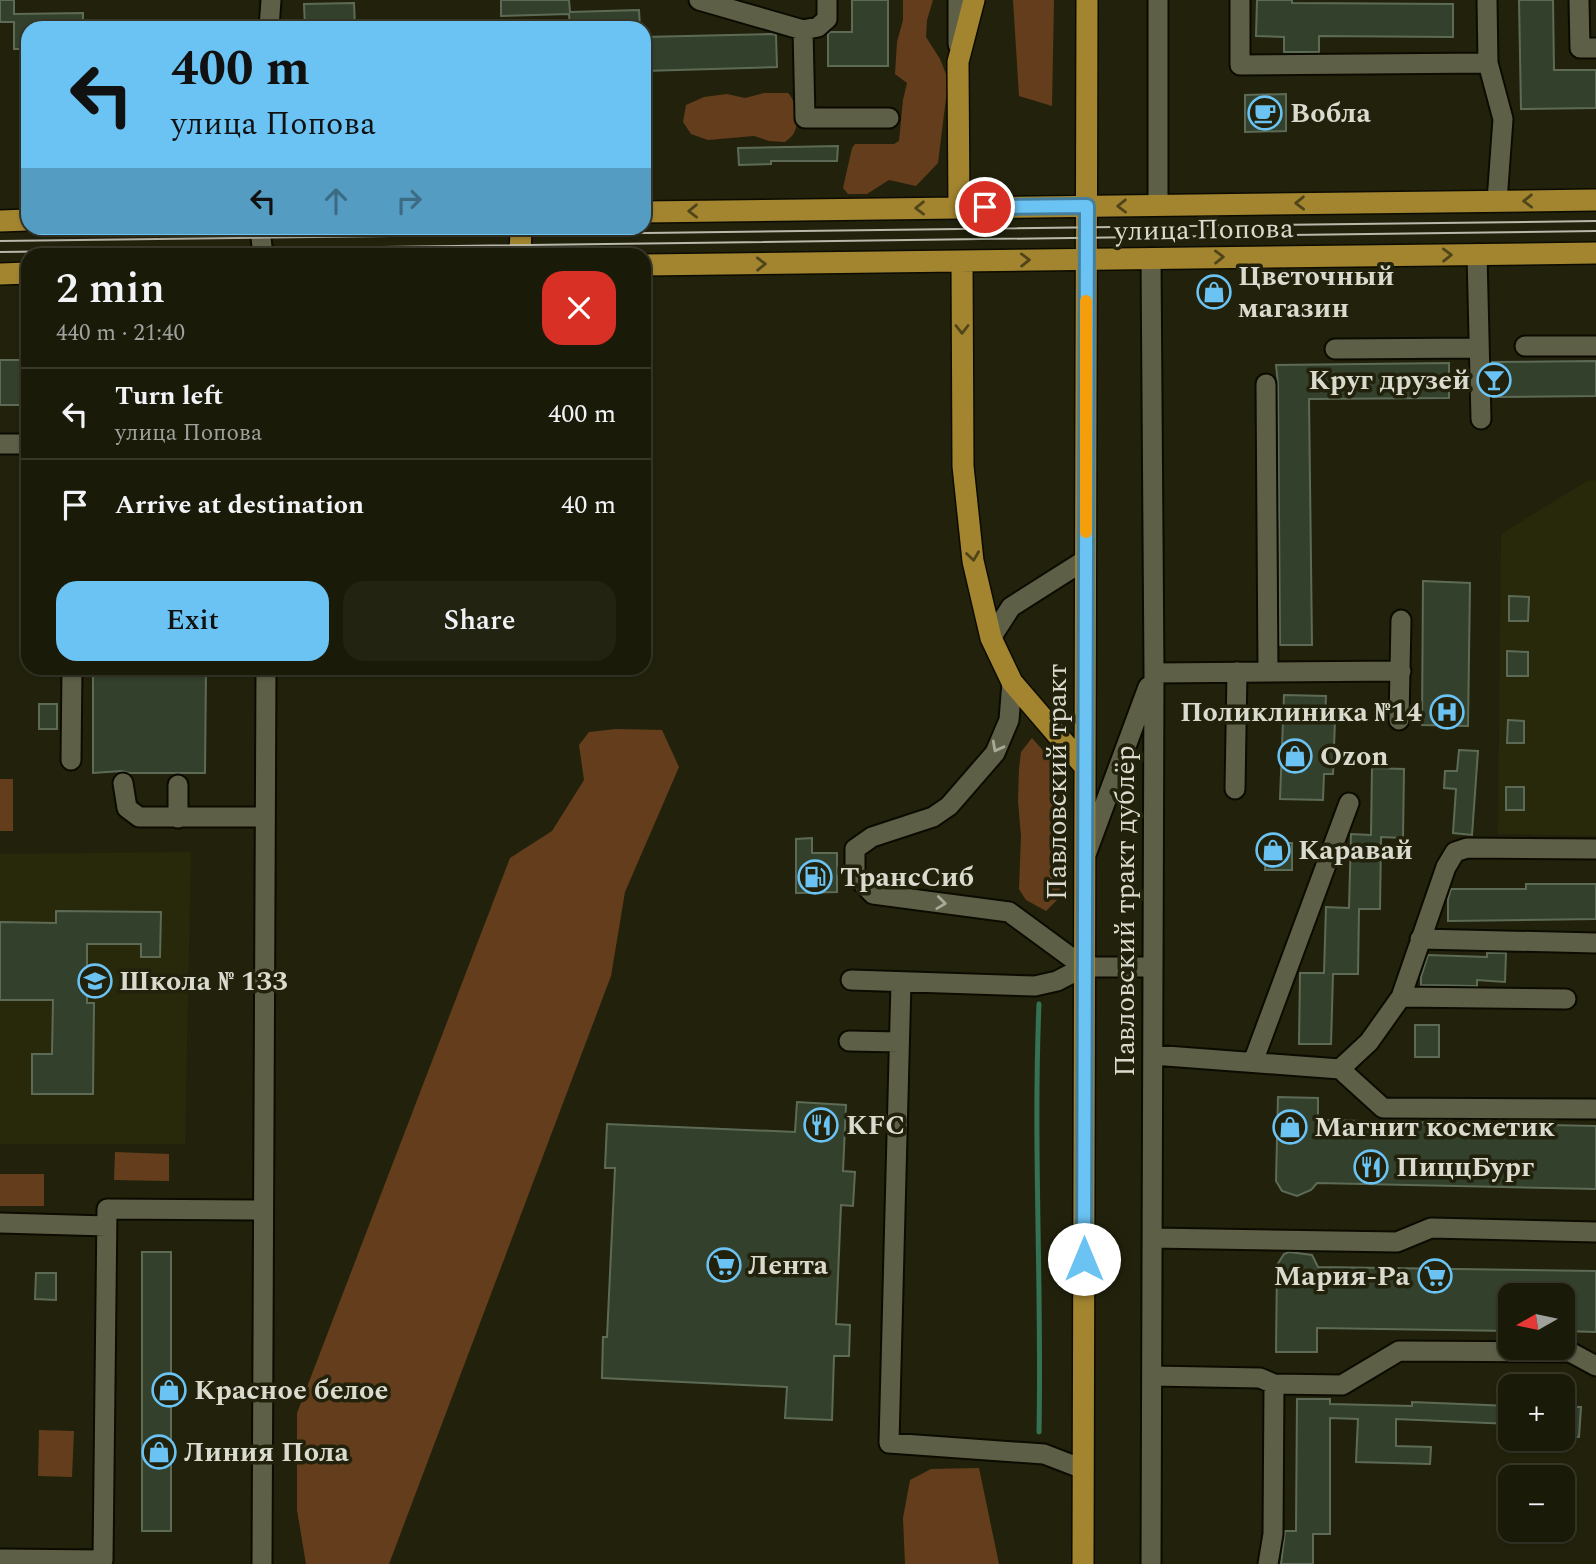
<!DOCTYPE html>
<html lang="en">
<head>
<meta charset="utf-8">
<style>
	body { margin:0; font-family:Spectral,serif; background:#232312; color:#f1f3f6; height:100vh; display:flex; flex-direction:column; font-size:26px; white-space:nowrap }
	* { box-sizing:border-box; margin:0 }
	p { font-size:23px; color:#9fa19c }
	.icon { flex:none; width:38px; height:38px; fill:none; stroke:currentColor; stroke-width:2; stroke-linecap:round; stroke-linejoin:round }
	.map { position:relative; flex:1; overflow:hidden }
	.sheet { position:absolute; left:21px; top:248px; width:630px; height:427px; display:flex; flex-direction:column; background:#1a1a09; border-radius:21px; box-shadow:0 2px 5px #0004,0 0 0 2px #38382a }
	.sheet>* { flex:none }
	.banner { position:absolute; left:21px; top:21px; width:630px; height:214px; border-radius:21px; box-shadow:0 2px 5px #0004,0 0 0 2px #38382a; background:#6ac3f2; color:#111; overflow:hidden }
	.needle { width:46px; rotate:261deg }
	.tools { position:absolute; left:1498px; top:1283px; display:grid; gap:14px }
	.tools a { display:grid; place-items:center; width:77px; height:77px; border-radius:14px; background:#1a1a09; box-shadow:0 2px 5px #0004,0 0 0 2px #38382a; font-size:35px }
	.pin { position:absolute; display:grid; place-items:center; width:60px; height:60px; color:#fff; margin:-30px; border:4px solid #fff; border-radius:50%; box-shadow:0 2px 7px #0007 }
	.me { position:absolute; width:77px; margin:-38px; rotate:0deg; stroke-linejoin:round; filter:drop-shadow(0 0 5px #0008) }
	.turn { display:flex; align-items:center; gap:24px; height:147px; padding:0 35px; font-size:32px }
	.turn .icon { width:91px; height:91px; stroke-width:2.5 }
	.turn b { display:block; font-size:49px; line-height:60px }
	.lanes { display:flex; align-items:center; height:66px; padding:0 35px; background:#0003; justify-content:center; gap:35px; direction:ltr }
	.lanes .off { opacity:.35 }
	.round { display:grid; place-items:center; flex:none; width:74px; height:74px; border-radius:21px; background:#232312 }
	.overview { display:flex; align-items:center; justify-content:space-between; height:119px; padding:0 35px }
	h1 { font-size:42px; font-weight:600; line-height:52px }
	.action { display:flex; gap:14px; margin-top:auto; padding:14px 35px }
	.action a { flex:1; height:80px; border-radius:21px; background:#6ac3f2; color:#111; font-size:28px; font-weight:600; line-height:80px; text-align:center }
	.action a+a { background:#232312; color:#f1f3f6 }
	ul { padding:0; list-style:none }
	li { display:flex; align-items:center; gap:21px; height:91px; padding:0 35px; border-top:2px solid #38382a }
	li div { flex:1 }
	li b { display:block; font-size:26px }
	li em { font-style:normal }
	.map>svg:first-child { display:block }
</style>
</head>
<body>
<div class="map">
<svg width="1596" height="1564" viewBox="0 0 1596 1564">
	<rect width="100%" height="100%" fill="#22220c"/>
	<path fill="#28280a" d="M1596,480V836L1498,834L1501,534L1587,481Z
		M191,852L185,1144H0V854Z"/>
	<path fill="#643d1c" d="M903,0H933L927,20L926,37L940,59L946,74L947,90L938,163L916,186L889,180L867,194H848L843,188L852,148L855,144H894L899,141L903,100L907,83L895,74L897,42L903,20Z
		M1013,0H1054L1052,106L1019,96Z
		M764,93H788C797,102 800,122 794,133C792,137 788,139 785,142L769,141L754,136L708,140L691,134L683,122L686,105L704,97L727,94L745,98Z
		M616,729L662,730L679,767L625,892L611,976L389,1564H306L297,1510V1413L510,858L552,831L584,780L579,745L589,732Z
		M1032,738L1056,765L1062,797L1065,871L1057,900L1046,911L1026,900L1019,889L1021,836L1018,801L1019,769L1021,752Z
		M0,779H13V831H0Z
		M115,1152L169,1154V1181L114,1180Z
		M0,1174H44V1206H0Z
		M39,1430L74,1431L72,1477L38,1476Z
		M979,1468L999,1564H905L903,1518L910,1480L931,1469Z"/>
	<g fill="none" stroke-linecap="round" stroke-linejoin="round">
		<path stroke="#357253" stroke-width="5" d="M1039,1432C1042,1290 1033,1147 1039,1004"/>
	</g>
	<path fill="#33402c" stroke="#5d6b56" stroke-width="2" d="M0,0H14V14L83,13V28H28V49H14V22H0Z
		M501,0H569L570,12L639,10L640,28H570L569,14L501,16Z
		M852,0H888V66H828V34L830,32H852Z
		M1257,0H1292V3L1453,4V37L1319,36V52H1284V37L1256,36Z
		M1519,0H1553L1554,70H1596V108L1521,109Z
		M354,3L355,28H305L304,4Z
		M772,34L776,35L777,67L644,71V37Z
		M1286,94V131L1245,132V95Z
		M838,146L837,161H771V164L739,165L738,148Z
		M0,360H28V405H0Z
		M1596,361V396L1493,397L1492,362Z
		M1449,363V398L1309,399L1312,645H1280L1278,384L1276,365Z
		M1423,581L1470,583L1468,726L1422,725Z
		M1509,596L1529,597L1528,621H1509Z
		M1507,651L1528,652V676H1507Z
		M93,668H206L205,773H129L122,771L93,773Z
		M1284,695L1326,696L1325,719L1335,720L1333,774H1324L1323,800L1280,799Z
		M39,704H57V729H39Z
		M1508,720L1524,721V743H1507Z
		M1459,750L1478,751L1472,835L1453,833L1456,789L1444,788L1445,771H1457Z
		M1372,768L1404,769L1403,838L1381,837L1380,909H1359L1358,974H1333L1331,1044H1299L1300,973H1324L1326,907L1349,908L1351,834L1371,835Z
		M1506,787H1524V810H1506Z
		M812,838V853H837V892L796,893V839Z
		M1266,843H1292V870H1265Z
		M1526,884H1596V919L1448,921V899L1451,889H1526Z
		M56,911L161,912L160,957H141V944H87V1003H94L93,1094H32V1054H52L53,1000H0V922L56,923Z
		M1487,953H1506L1505,982L1477,980V986L1421,985V977L1428,955L1487,957Z
		M1415,1025H1439V1057H1415Z
		M1278,1097L1318,1098V1120L1596,1126V1189L1317,1183L1311,1190L1297,1196L1282,1191L1276,1181Z
		M797,1102L846,1105L843,1171L855,1172L853,1206L841,1205L836,1324L850,1325L849,1356H834L832,1420L785,1418L787,1387L602,1378L603,1337H607L615,1168H605L607,1124L795,1132Z
		M142,1252H171V1531H142Z
		M1289,1252L1312,1255L1318,1267L1596,1271V1332L1563,1331V1295H1510V1331L1317,1328V1352H1276L1277,1265L1284,1254Z
		M36,1273H56V1300L35,1299Z
		M1297,1399H1330V1404L1412,1406V1402L1510,1406V1424L1396,1419V1446L1431,1447L1430,1464L1356,1462L1358,1419L1330,1418V1534H1313V1564H1281L1285,1531H1296Z
		M1563,1407H1581L1579,1437L1563,1436Z"/>
	<g fill="none" stroke-linecap="round" stroke-linejoin="round">
		<defs>
			<path id="minor" d="M699,0L803,30L818,27L827,19V0
				M958,0V44
				M1240,0V65L1488,63
				M1487,0L1488,63L1503,119L1497,201
				M1579,0L1580,48H1596
				M269,28L271,0
				M803,30L805,118H889
				M1158,205V0
				M260,228L263,256
				M1477,254L1481,419
				M1525,346H1596
				M1335,349L1479,348
				M1266,384L1268,672
				M0,444H28
				M991,638L1011,607L1085,560
				M1154,673L1401,671
				M1012,682L1009,720L995,753L949,806L933,817L872,837L855,849V875L873,894L1009,912L1084,967
				M1399,720L1401,620
				M71,760L72,668
				M123,783L127,808L139,817H265
				M1235,789L1237,672
				M178,818V785
				M1087,852L1148,687
				M1420,939L1596,943
				M851,980L1035,986L1057,981L1084,967H1152
				M901,982L889,1443L1044,1454L1083,1469
				M1401,997L1566,999
				M849,1041L899,1042
				M1153,1055L1340,1069L1369,1042L1401,997L1446,867L1455,852L1467,848L1596,849
				M1253,1062L1349,803
				M1340,1069L1383,1108L1596,1109
				M0,1223L107,1226
				M1153,1238L1397,1242L1431,1228L1596,1232
				M1152,1376L1260,1378L1274,1384L1342,1385L1399,1351L1570,1352L1596,1366
				M0,1559L103,1560L107,1209L262,1210
				M262,1564L266,668
				M1151,1564L1154,673L1151,258
				M1268,1564L1273,1534L1274,1384"/>
			<path id="major" d="M959,208L958,62L974,0
				M644,212L1596,200
				M0,221L28,220
				M520,256L521,228
				M962,261L963,466L973,561L991,638L1012,682L1085,767
				M644,265L1596,253
				M0,274L28,273
				M1083,1564L1087,0"/>
		</defs>
		<use href="#minor" stroke="#0c0b00" stroke-width="23"/>
		<use href="#major" stroke="#0c0b00" stroke-width="24"/>
		<use href="#minor" stroke="#5e5f47" stroke-width="19"/>
		<use href="#major" stroke="#a38530" stroke-width="21"/>
		<path stroke="#b8b9ab" stroke-width="2" d="M0,241L1596,221
			M0,252L1596,231"/>
	</g>
	<defs><path id="oneway-chevron" d="M-2-3.5L2.5 0L-2 3.5" fill="none" stroke-width="1.6" stroke-linecap="round" stroke-linejoin="round" transform="scale(1.75)"/></defs>
	<g stroke="#4f4519">
		<use href="#oneway-chevron" transform="translate(1528 201) rotate(179)"/>
		<use href="#oneway-chevron" transform="translate(1300 203) rotate(179)"/>
		<use href="#oneway-chevron" transform="translate(1122 206) rotate(179)"/>
		<use href="#oneway-chevron" transform="translate(920 208) rotate(179)"/>
		<use href="#oneway-chevron" transform="translate(693 211) rotate(179)"/>
		<use href="#oneway-chevron" transform="translate(1447 255) rotate(-1)"/>
		<use href="#oneway-chevron" transform="translate(1219 257) rotate(-1)"/>
		<use href="#oneway-chevron" transform="translate(1025 260) rotate(-1)"/>
		<use href="#oneway-chevron" transform="translate(761 264) rotate(-1)"/>
		<use href="#oneway-chevron" transform="translate(962 329) rotate(90)"/>
		<use href="#oneway-chevron" transform="translate(973 556) rotate(82)"/>
	</g>
	<g stroke="#a8a998">
		<use href="#oneway-chevron" transform="translate(997 747) rotate(118)"/>
		<use href="#oneway-chevron" transform="translate(941 903) rotate(7)"/>
	</g>
	<g fill="none" stroke-linecap="round" stroke-linejoin="round">
		<defs>
			<path id="route" d="M985,207L1087,206L1084,1259"/>
		</defs>
		<use href="#route" stroke="#457f9d" stroke-width="18"/>
		<use href="#route" stroke="#6ac3f2" stroke-width="12"/>
		<path stroke="#f59e0b" stroke-width="12" d="M1086,532V301"/>
	</g>
	<defs>
		<symbol id="cafe-ring" viewBox="-11 -11 22 22"><circle r="9.5" fill="#22220c" stroke="#6ac3f2" stroke-width="1.5"/><path d="M-5.5-4.5H6V0H3Q3 3.5 0 3.5H-2.5Q-5.5 3.5-5.5 0ZM3-3.2v2h1.7v-2ZM-6 4.5H4V6H-6Z" fill="#6ac3f2"/></symbol>
		<symbol id="shop-ring" viewBox="-11 -11 22 22"><circle r="9.5" fill="#22220c" stroke="#6ac3f2" stroke-width="1.5"/><path d="M-5-2.5h2.3a2.7 3.5 0 0 1 5.4 0H5L5.5 6h-11ZM-1.5-2.5h3a1.5 2.3 0 0 0-3 0Z" fill="#6ac3f2"/></symbol>
		<symbol id="bar-ring" viewBox="-11 -11 22 22"><circle r="9.5" fill="#22220c" stroke="#6ac3f2" stroke-width="1.5"/><path d="M-6-5H6L.8 .8V4.5H3.5V6h-7V4.5H-.8V.8Z" fill="#6ac3f2"/></symbol>
		<symbol id="hospital-ring" viewBox="-11 -11 22 22"><circle r="9.5" fill="#22220c" stroke="#6ac3f2" stroke-width="1.5"/><path d="M-5-5h3v3.5h4V-5h3V5h-3V1.5h-4V5h-3Z" fill="#6ac3f2"/></symbol>
		<symbol id="fuel-ring" viewBox="-11 -11 22 22"><circle r="9.5" fill="#22220c" stroke="#6ac3f2" stroke-width="1.5"/><path d="M-5.5-6h7V0h2V4h1.3V-2.5L3-4.5l.8-.8L6-3V5H2.5V1h-1V6h-7ZM-4.2-4.7v3.2H.2V-4.7Z" fill="#6ac3f2"/></symbol>
		<symbol id="school-ring" viewBox="-11 -11 22 22"><circle r="9.5" fill="#22220c" stroke="#6ac3f2" stroke-width="1.5"/><path d="M0-5L7-2L0 1L-7-2ZM-4 1L0 2.5L4 1V4Q0 6-4 4Z" fill="#6ac3f2"/></symbol>
		<symbol id="restaurant-ring" viewBox="-11 -11 22 22"><circle r="9.5" fill="#22220c" stroke="#6ac3f2" stroke-width="1.5"/><path d="M-5-6h1v4h1v-4h1v4h1v-4h1v5L-1.5 .5V6h-2V.5L-5-1ZM5-6V6H3V1.5H1.5Q1.5-4 5-6Z" fill="#6ac3f2"/></symbol>
		<symbol id="supermarket-ring" viewBox="-11 -11 22 22"><circle r="9.5" fill="#22220c" stroke="#6ac3f2" stroke-width="1.5"/><path d="M-6-5.5h2.5l.6 2H6L4.5 2H-2.5L-4.4-4H-6ZM-1.5 3.2a1.3 1.3 0 1 0 .1 0ZM3 3.2a1.3 1.3 0 1 0 .1 0Z" fill="#6ac3f2"/></symbol>
	</defs>
	<g fill-rule="evenodd">
		<use href="#cafe-ring" x="1246" y="94" width="38" height="38"/>
		<use href="#shop-ring" x="1195" y="273" width="38" height="38"/>
		<use href="#bar-ring" x="1475" y="361" width="38" height="38"/>
		<use href="#hospital-ring" x="1428" y="693" width="38" height="38"/>
		<use href="#shop-ring" x="1276" y="737" width="38" height="38"/>
		<use href="#shop-ring" x="1254" y="831" width="38" height="38"/>
		<use href="#fuel-ring" x="796" y="858" width="38" height="38"/>
		<use href="#school-ring" x="76" y="962" width="38" height="38"/>
		<use href="#restaurant-ring" x="802" y="1106" width="38" height="38"/>
		<use href="#shop-ring" x="1271" y="1108" width="38" height="38"/>
		<use href="#restaurant-ring" x="1352" y="1148" width="38" height="38"/>
		<use href="#supermarket-ring" x="705" y="1246" width="38" height="38"/>
		<use href="#supermarket-ring" x="1416" y="1257" width="38" height="38"/>
		<use href="#shop-ring" x="150" y="1371" width="38" height="38"/>
		<use href="#shop-ring" x="140" y="1433" width="38" height="38"/>
	</g>
	<g text-anchor="middle" dominant-baseline="central" stroke-width="7" stroke-linejoin="round" paint-order="stroke">
		<g font-size="28" font-weight="bold" fill="#dadbce" stroke="#22220c" text-anchor="start">
			<text x="1290" y="113">Вобла</text>
			<text x="1238" y="276">Цветочный<tspan x="1238" dy="32">магазин</tspan></text>
			<text x="1470" y="380" text-anchor="end">Круг друзей</text>
			<text x="1422" y="712" text-anchor="end">Поликлиника №14</text>
			<text x="1320" y="756">Ozon</text>
			<text x="1298" y="850">Каравай</text>
			<text x="840" y="877">ТрансСиб</text>
			<text x="119" y="981">Школа № 133</text>
			<text x="846" y="1125">KFC</text>
			<text x="1314" y="1127">Магнит косметик</text>
			<text x="1396" y="1167">ПиццБург</text>
			<text x="748" y="1265">Лента</text>
			<text x="1410" y="1276" text-anchor="end">Мария-Ра</text>
			<text x="194" y="1390">Красное белое</text>
			<text x="184" y="1452">Линия Пола</text>
		</g>
		<g font-size="28" fill="#dadbce" stroke="#22220c">
			<text transform="translate(1204 230) rotate(-1)">улица Попова</text>
			<text transform="translate(1057 782) rotate(-90)">Павловский тракт</text>
			<text transform="translate(1125 911) rotate(-90)">Павловский тракт дублёр</text>
		</g>
	</g>
</svg>
<div class="tools">
<a><svg class="needle" viewBox="-14 -14 28 28"><path d="M0-13l5 13h-10z" fill="#e53935"/><path d="M0 13l5-13h-10z" fill="#9fa19c"/></svg></a>
<a>+</a>
<a>−</a>
</div>
<div class="pin" style="left:985px;top:207px;background:#d93025"><svg class="icon" aria-label="arrive" viewBox="0 0 24 24"><path d="M6 21V4h12l-3 4 3 4H6"/></svg></div>
<svg class="me" style="left:1084px;top:1259px" viewBox="-20 -20 40 40"><circle r="19" fill="#fff"/><path d="M0-13L10 11 0 6-10 11z" fill="#6ac3f2"/></svg>
<div class="banner">
<div class="turn"><svg class="icon" aria-label="left" viewBox="0 0 24 24"><path d="M17 20v-9H6M10 6l-5 5 5 5"/></svg><div><b>400 m</b>улица Попова</div></div>
<div class="lanes"><svg class="icon" aria-label="left" viewBox="0 0 24 24"><path d="M17 20v-9H6M10 6l-5 5 5 5"/></svg><svg class="icon off" aria-label="ahead" viewBox="0 0 24 24"><path d="M12 20V5M6 11l6-6 6 6"/></svg><svg class="icon off" aria-label="right" viewBox="0 0 24 24"><path d="M7 20v-9h11M14 6l5 5-5 5"/></svg></div>
</div>
<section class="sheet">
<div class="overview"><div><h1>2 min</h1><p>440 m · 21:40</p></div><a class="round" style="background:#d93025;color:#fff"><svg class="icon" aria-label="close" viewBox="0 0 24 24"><path d="M6 6l12 12M18 6L6 18"/></svg></a></div>
<ul>
<li><svg class="icon" aria-label="left" viewBox="0 0 24 24"><path d="M17 20v-9H6M10 6l-5 5 5 5"/></svg><div><b>Turn left</b><p>улица Попова</p></div><em>400 m</em></li>
<li><svg class="icon" aria-label="arrive" viewBox="0 0 24 24"><path d="M6 21V4h12l-3 4 3 4H6"/></svg><div><b>Arrive at destination</b></div><em>40 m</em></li>
</ul>
<div class="action"><a>Exit</a><a>Share</a></div>
</section>
</div>
</body>
</html>
